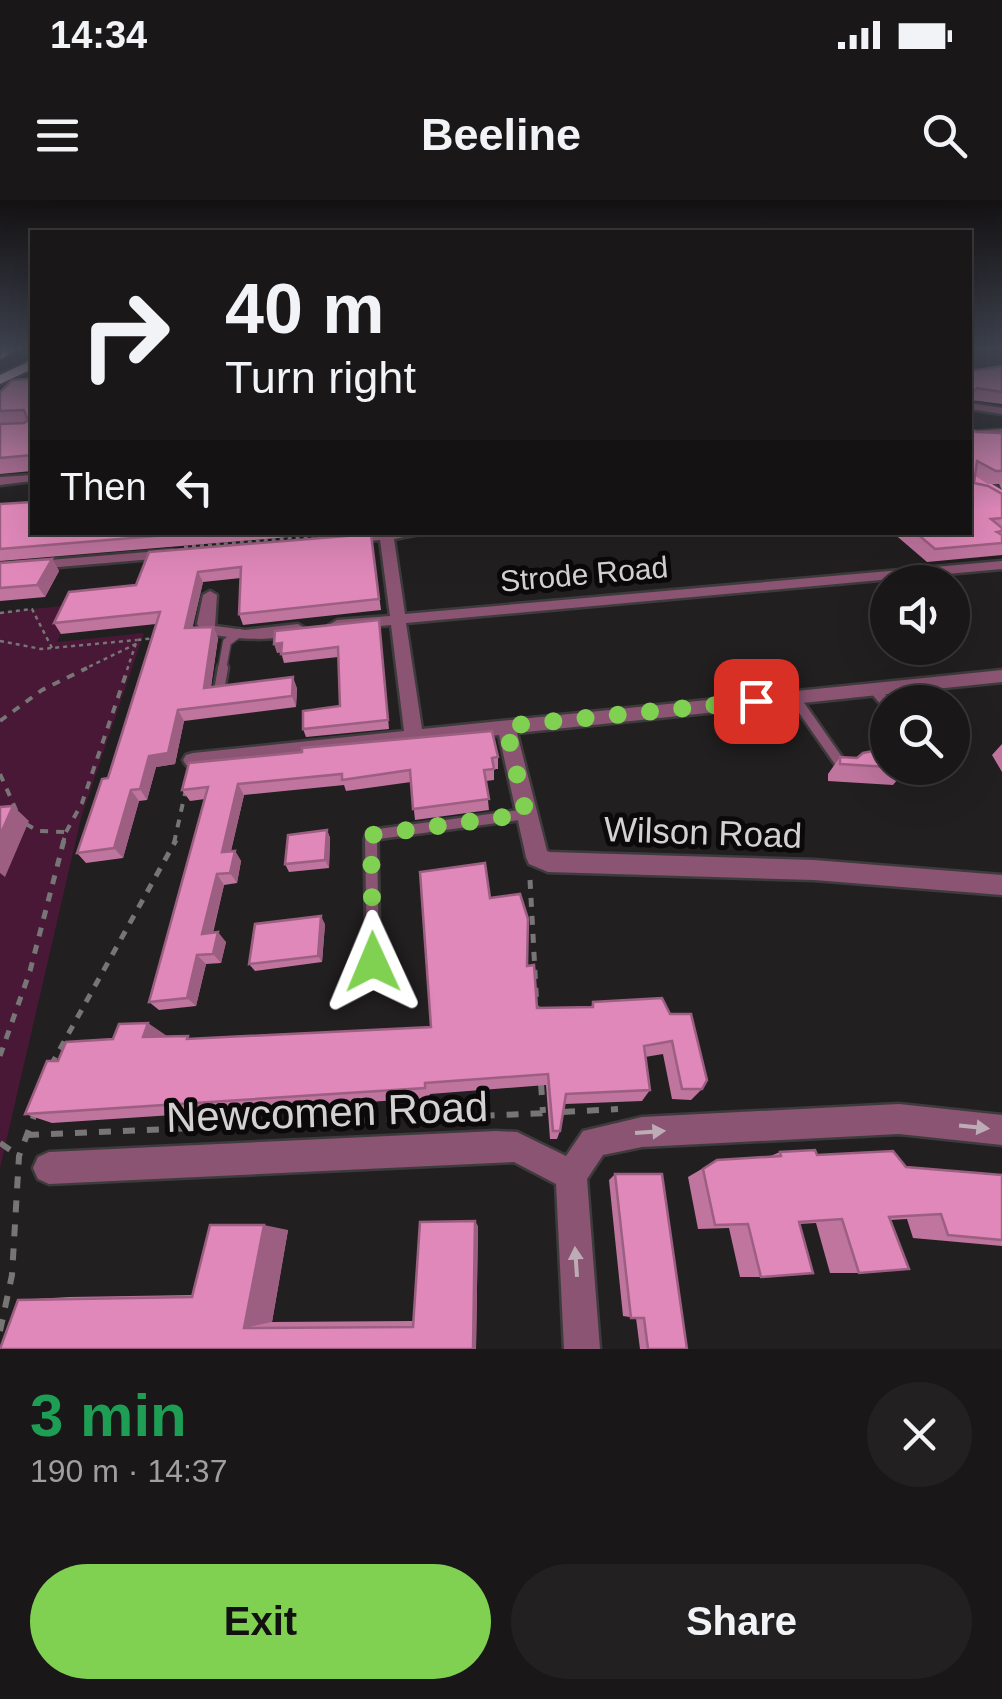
<!DOCTYPE html>
<html lang="en">
<head>
<meta charset="utf-8">
<style>
	body { margin:0; font-family:Arial,sans-serif; background:#232021; color:#f1f3f6; height:100vh; display:flex; flex-direction:column; font-size:38px; white-space:nowrap }
	* { box-sizing:border-box; margin:0 }
	p { font-size:32px; color:#9f9fa2 }
	.icon { flex:none; width:55px; height:55px; fill:none; stroke:currentColor; stroke-width:2; stroke-linecap:round; stroke-linejoin:round }
	.map { position:relative; height:1149px; overflow:hidden }
	.side { display:flex; flex-direction:column; background:#1a1718; flex:1 }
	.side>* { flex:none }
	.guide { position:absolute; left:30px; top:30px; width:942px; height:305px; border-radius:0px; box-shadow:0 10px 40px #0002,0 0 0 2px #383637; background:#1a1718; color:#f1f3f6; overflow:hidden }
	.tools { position:absolute; left:870px; top:365px; display:grid; gap:20px }
	.tools a { display:grid; place-items:center; width:100px; height:100px; border-radius:50%; background:#1a1718; box-shadow:0 10px 40px #0002,0 0 0 2px #383637; font-size:50px }
	.pin { position:absolute; display:grid; place-items:center; width:85px; height:85px; color:#fff; margin:-42px; border-radius:20px; box-shadow:0 5px 15px #0006 }
	.me { position:absolute; width:110px; margin:-55px; rotate:359deg; stroke-linejoin:round; filter:drop-shadow(0 0 8px #0008) }
	.turn { display:flex; align-items:center; gap:35px; height:210px; padding:0 30px; font-size:45px }
	.turn .icon { width:130px; height:130px; stroke-width:2.5 }
	.turn b { display:block; font-size:70px; line-height:85px }
	.then { display:flex; align-items:center; height:95px; padding:0 30px; background:#0003; gap:20px; font-size:38px }
	.round { display:grid; place-items:center; flex:none; width:105px; height:105px; border-radius:52px; background:#232021 }
	.summary { display:flex; align-items:center; justify-content:space-between; height:170px; padding:0 30px }
	h1 { font-size:60px; font-weight:700; line-height:75px; color:#1e9e55 }
	.button { display:flex; gap:20px; margin-top:auto; padding:20px 30px }
	.button a { flex:1; height:115px; border-radius:60px; background:#80d051; color:#111; font-size:40px; font-weight:700; line-height:115px; text-align:center }
	.button a+a { background:#232021; color:#f1f3f6 }
	.status { display:flex; justify-content:space-between; align-items:center; height:70px; padding:0 50px; background:#1a1718; direction:ltr }
	.status svg { height:28px; fill:currentColor }
	header { display:flex; justify-content:space-between; align-items:center; height:130px; padding:0 30px; background:#1a1718; font-size:45px; font-weight:700 }
	.map>svg:first-child { display:block }
</style>
</head>
<body>
<div class="status"><b>14:34</b><svg viewBox="0 0 49 12"><path d="M0 12V9h3v3zM5 12V6h3v6zM10 12V3h3v9zM15 12V0h3v12zM26 1h20v11H26zM47 4h2v5h-2z"/></svg></div>
<header><svg class="icon" aria-label="menu" viewBox="0 0 24 24"><path d="M4 6h16M4 12h16M4 18h16"/></svg>Beeline<svg class="icon" aria-label="search" viewBox="0 0 24 24"><circle cx="10" cy="10" r="6"/><path d="M15 15l6 6"/></svg></header>
<div class="map">
<svg width="1002" height="1149" viewBox="0 0 1002 1149">
	<rect width="100%" height="100%" fill="#221f20"/>
	<path fill="#491836" d="M74,405L57,442L144,433L81,618L0,968V412Z"/>
	<g fill="none" stroke-linecap="round" stroke-linejoin="round">
		<defs>
			<path id="lane-far3" d="M970,234L1002,232"/>
			<path id="lane-far2" d="M222,470L227,442L239,433"/>
			<path id="lane-far1" d="M220,485L223,468
				M874,489L888,505
				M794,497L843,567
				M371,643V635L527,614"/>
			<path id="lane" d="M371,640L373,761"/>
			<path id="street" d="M970,203L1002,208V214L970,209Z
				M32,275V281L0,285V277Z
				M374,332H430L394,339L405,414L1002,361V369L406,423L422,529L1002,470V482L517,533L547,651L550,652L814,660L1002,675V695L814,680L548,672L529,664L526,657L499,535L193,567L186,565L183,560L186,555L193,553L404,531L391,425L337,430L329,425L337,420L390,416L380,340L346,343L339,339L346,335Z
				M172,350L179,354L177,357L0,372V364Z
				M210,391L217,395L215,426L245,430L298,424L306,429C283,444 231,439 204,433L197,424L203,395Z
				M899,904L1002,915V945L899,934L642,947L603,955L587,979L600,1149H564L556,984L514,962L49,984L38,979L33,968L38,957L49,952L496,931L517,932L566,956L583,931L642,917Z"/>
			<path id="primary" d="M970,271L1002,290V302L970,282Z"/>
			<path id="highway" d="M2,149H18L0,159Z
				M32,160V169L0,184V175Z"/>
		</defs>
		<use href="#lane-far3" stroke="#3e3b3c" stroke-width="9"/>
		<use href="#lane-far2" stroke="#3e3b3c" stroke-width="11"/>
		<use href="#lane-far1" stroke="#3e3b3c" stroke-width="15"/>
		<use href="#lane" stroke="#3e3b3c" stroke-width="18"/>
		<use href="#street" stroke="#3e3b3c" stroke-width="5"/>
		<use href="#primary" stroke="#3e3b3c" stroke-width="5"/>
		<use href="#highway" stroke="#3e3b3c" stroke-width="5"/>
		<path stroke="#787576" stroke-width="2.5" stroke-dasharray="4 4" stroke-linecap="butt" d="M184,347L329,335
			M0,413L32,409L52,448
			M0,441L41,449L137,440
			M82,470L136,444
			M127,470L137,440L155,438"/>
		<path stroke="#787576" stroke-width="4" stroke-dasharray="8 8" stroke-linecap="butt" d="M0,521L42,490L87,468
			M0,574L17,612
			M26,624L38,631L66,632L63,643
			M66,632L82,603L128,468
			M174,643L186,589"/>
		<path stroke="#787576" stroke-width="5" stroke-dasharray="9 9" stroke-linecap="butt" d="M530,680L537,809
			M0,856L30,771L64,640
			M51,865L176,640"/>
		<path stroke="#787576" stroke-width="6" stroke-dasharray="12 12" stroke-linecap="butt" d="M51,866L52,862
			M541,883L543,913
			M563,912L618,909
			M27,935L548,913
			M0,943L21,957
			M0,1131L12,1075L19,956L35,913"/>
		<use href="#lane-far3" stroke="#8a5472" stroke-width="6"/>
		<use href="#lane-far2" stroke="#8a5472" stroke-width="8"/>
		<use href="#lane-far1" stroke="#8a5472" stroke-width="10"/>
		<use href="#lane" stroke="#8a5472" stroke-width="12"/>
		<use href="#street" fill="#8a5472" fill-rule="evenodd"/>
		<use href="#primary" fill="#f686c7" fill-rule="evenodd"/>
		<use href="#highway" fill="#f2bcd9" fill-rule="evenodd"/>
	</g>
	<path fill="#c0759f" d="M1002,166V204L970,200V171Z
		M32,176V271L0,274V192Z
		M970,228L976,232L1002,233V290L999,284H988L975,276L974,283L1002,294V355L927,362L892,332H970Z
		M0,304L32,332H349L0,361Z
		M371,334L381,410L243,425L239,414L241,378L203,382L192,428L213,427L218,438L211,487L297,488L296,507L184,521L175,564L156,567L147,600L139,601L123,658L86,663L77,653L108,578L156,424L61,434L54,423L136,385Z
		M52,359L59,371L45,397L0,401V363Z
		M379,420L389,529L306,537L303,529L340,506L338,457L284,463L281,452L277,453Z
		M1002,544V572L992,555Z
		M498,557V569H494V580L486,581L489,610L415,620L411,582L346,591L344,585L244,595L231,651H235L241,661L237,683L224,685L213,733L226,742L221,763L206,764L196,806L159,810L149,802L205,599L190,601L182,590Z
		M840,557L907,568L893,585L828,581V574Z
		M327,630L330,638L329,668L289,672L285,664Z
		M490,698L527,766L537,808L591,807L593,802L662,798L702,889L691,900L672,899L663,854L645,857L650,890L642,901L565,904L560,931L557,939H550L546,885L430,894L429,898L52,923L25,914L58,861L167,836L192,839L431,827Z
		M325,724L322,762L255,771L249,764Z
		M780,952L817,955L906,967L1002,975V1046L913,1038L907,1019L890,1020L859,1073H830L816,1023L799,1024L761,1077H740L729,1028L698,1029L688,977L717,960L768,957Z
		M615,974L687,1149H640L636,1118L623,1116L609,980Z
		M478,1026L476,1149H0L18,1100L69,1097L193,1095L288,1030L272,1122L413,1121Z"/>
	<path fill="#9c5f82" d="M52,359L59,371L45,397L37,385Z
		M198,372L203,382L190,439L185,428Z
		M213,427L218,438L209,499L204,488Z
		M282,443L285,452L277,453L274,444Z
		M293,477L297,488L296,507L292,496Z
		M178,510L184,521L175,564L156,567L147,600L140,589L149,556Z
		M238,584L244,595L228,663L222,652Z
		M131,590L139,601L123,658L114,648Z
		M13,606L29,621L5,677L0,673V635Z
		M327,630L330,638L329,668L325,660Z
		M235,651L241,661L237,683L230,673Z
		M217,674L224,685L210,743L202,734Z
		M321,716L325,724L322,762L318,756Z
		M218,732L226,742L221,763L213,754Z
		M197,755L206,764L196,806L187,798Z
		M148,823L167,836L143,837Z
		M475,1021L478,1026L476,1149H473Z
		M264,1025L288,1030L272,1122L244,1128Z"/>
	<path fill="#df88b9" stroke="#9c5f82" stroke-width="2.5" d="M1002,166V192L977,188L972,193L970,192V171Z
		M32,176V255L0,258V224L24,223L28,220L24,210L0,211V192L12,180L27,179Z
		M970,222V228L976,232L1002,233V271H996L977,261L974,283L988,286L1002,294V318L991,319L1002,328V331L997,332L1002,335V343L935,349L915,332H970Z
		M32,302V332H203L0,349V304Z
		M371,334L379,399L239,414L241,367L198,372L185,428L213,427L204,488L293,477L292,496L178,510L168,553L149,556L140,589L131,590L114,648L77,653L102,579L108,578L160,412L54,423L69,392L136,385L149,352Z
		M52,359L37,385L0,388V363Z
		M379,420L388,520L303,529V511L340,506L338,447L281,454L282,443L274,444L275,431Z
		M492,531L498,557L492,558L494,569L484,570L489,599L413,609L410,570L342,580V574L238,584L222,652L235,651L230,673L217,674L202,734L218,732L213,754L197,755L187,798L149,802L208,587L182,590L189,563L302,552V548Z
		M888,548V567L840,564V557L857,558L863,553Z
		M13,606L0,635V607Z
		M327,630L325,660L285,664L288,635Z
		M485,663L490,698L520,694L528,719L527,766L534,765L537,808L593,807V802L662,798L670,814H691L707,880L702,889H682L672,841L644,846L650,890L566,894L560,931H553L548,874L425,883V888L25,914L47,861H58L66,842L113,839L119,824L148,823L143,837L188,836L187,839L431,827L420,672Z
		M321,716L318,756L249,764L255,724Z
		M815,950L817,955L893,951L906,967L1002,975V1040L948,1035L941,1014L889,1017L909,1069L859,1073L842,1019L799,1022L813,1073L761,1077L748,1024L715,1025L703,969L717,960L781,956L780,952Z
		M615,974H662L687,1149H648L644,1118H631Z
		M475,1021L473,1149H0L18,1100L192,1097L210,1025H264L244,1128L413,1127L420,1022Z"/>
	<defs><path id="oneway-solid" d="M-6-.8H1V-3.2L6.5 0L1 3.2V.8H-6Z" transform="scale(2.5)"/></defs>
	<g fill="#bdacb5">
		<use href="#oneway-solid" transform="translate(974 927) rotate(6)"/>
		<use href="#oneway-solid" transform="translate(650 932) rotate(-4)"/>
		<use href="#oneway-solid" transform="translate(576 1062) rotate(-94)"/>
	</g>
	<linearGradient id="sky" x2="0" y2="1"><stop stop-color="#131112"/><stop offset="0.48" stop-color="#3e424e"/><stop offset="1" stop-color="#3e424e" stop-opacity="0"/></linearGradient>
	<rect width="1002" height="310" fill="url(#sky)"/>
	<g fill="none" stroke-linecap="round" stroke-linejoin="round">
		<path stroke="#80d051" stroke-width="18" stroke-dasharray="0 32.4" d="M373,762L371,635L526,614L506,526L756,501"/>
	</g>
	<g text-anchor="middle" dominant-baseline="central" stroke-width="10" stroke-linejoin="round" paint-order="stroke">
		<g font-size="30" fill="#d3d1d2" stroke="#0b090a">
			<text transform="translate(584 374) rotate(-5)">Strode Road</text>
		</g>
		<g font-size="35" fill="#d3d1d2" stroke="#0b090a">
			<text transform="translate(703 632) rotate(2)">Wilson Road</text>
		</g>
		<g font-size="42" fill="#d3d1d2" stroke="#0b090a">
			<text transform="translate(327 912) rotate(-2)">Newcomen Road</text>
		</g>
	</g>
</svg>
<div class="tools">
<a><svg class="icon" aria-label="sound" viewBox="0 0 24 24"><path d="M4 9h4l5-4v14l-5-4H4zM17 9q2 3 0 6"/></svg></a>
<a><svg class="icon" aria-label="search" viewBox="0 0 24 24"><circle cx="10" cy="10" r="6"/><path d="M15 15l6 6"/></svg></a>
</div>
<div class="pin" style="left:756px;top:501px;background:#d93025"><svg class="icon" aria-label="arrive" viewBox="0 0 24 24"><path d="M6 21V4h12l-3 4 3 4H6"/></svg></div>
<svg class="me" style="left:373px;top:762px" viewBox="-20 -20 40 40"><path d="M0-17L14 15 0 8-14 15z" fill="#80d051" stroke="#fff" stroke-width="4"/></svg>
<div class="guide">
<div class="turn"><svg class="icon" aria-label="right" viewBox="0 0 24 24"><path d="M7 20v-9h11M14 6l5 5-5 5"/></svg><div><b>40 m</b>Turn right</div></div>
<div class="then">Then<svg class="icon" aria-label="left" viewBox="0 0 24 24"><path d="M17 20v-9H6M10 6l-5 5 5 5"/></svg></div>
</div>
</div>
<section class="side">
<div class="summary"><div><h1>3 min</h1><p>190 m · 14:37</p></div><a class="round"><svg class="icon" aria-label="close" viewBox="0 0 24 24"><path d="M6 6l12 12M18 6L6 18"/></svg></a></div>
<div class="button"><a>Exit</a><a>Share</a></div>
</section>
</body>
</html>
